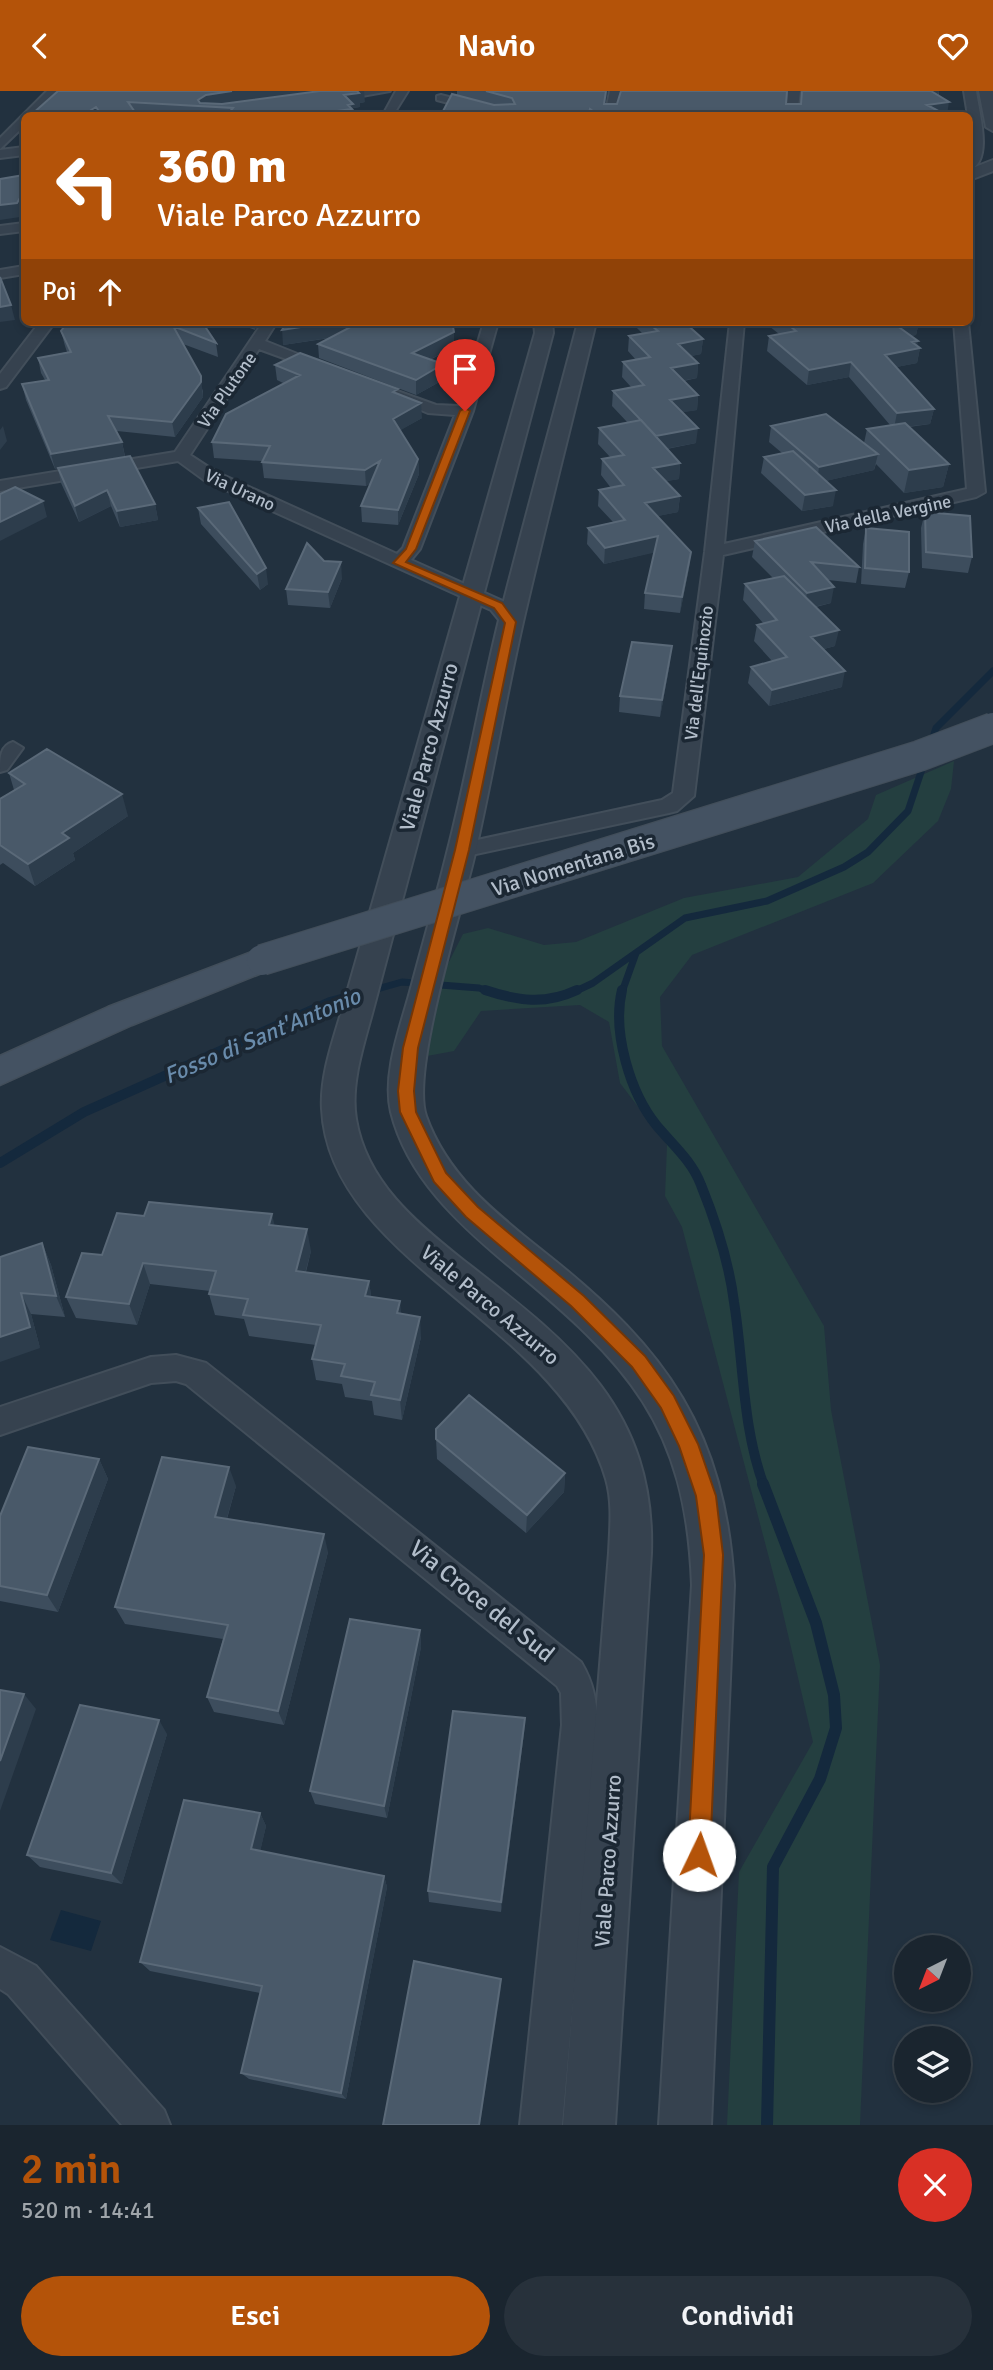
<!DOCTYPE html>
<html lang="it">
<head>
<meta charset="utf-8">
<style>
	body { margin:0; font-family:Signika,sans-serif; background:#27313b; color:#f1f3f6; height:100vh; display:flex; flex-direction:column; font-size:26px; white-space:nowrap }
	* { box-sizing:border-box; margin:0 }
	p { font-size:23px; color:#9fa5aa }
	.icon { flex:none; width:38px; height:38px; fill:none; stroke:currentColor; stroke-width:2; stroke-linecap:round; stroke-linejoin:round }
	.map { position:relative; height:2034px; overflow:hidden }
	.panel { display:flex; flex-direction:column; background:#1a252f; flex:1 }
	.panel>* { flex:none }
	.hud { position:absolute; left:21px; top:21px; width:952px; height:214px; border-radius:10px; box-shadow:0 4px 10px #0003,0 0 0 2px #38424b; background:#b45309; color:#fff; overflow:hidden }
	.needle { width:46px; rotate:222deg }
	.fabs { position:absolute; left:894px; top:1844px; display:grid; gap:14px }
	.fabs a { display:grid; place-items:center; width:77px; height:77px; border-radius:50%; background:#1a252f; box-shadow:0 4px 10px #0003,0 0 0 2px #38424b; font-size:35px }
	.pin { position:absolute; display:grid; place-items:center; width:60px; height:60px; color:#fff; margin:-72px -30px; border-radius:50% 50% 50% 0; rotate:-45deg; box-shadow:0 0 7px #0007 }
	.pin .icon { rotate:45deg }
	.me { position:absolute; width:77px; margin:-38px; rotate:3deg; stroke-linejoin:round; filter:drop-shadow(0 0 5px #0008) }
	.turn { display:flex; align-items:center; gap:24px; height:147px; padding:0 21px; font-size:32px }
	.turn .icon { width:91px; height:91px; stroke-width:2.5 }
	.turn b { display:block; font-size:49px; line-height:60px }
	.then { display:flex; align-items:center; height:66px; padding:0 21px; background:#0003; gap:14px; font-size:26px }
	.round { display:grid; place-items:center; flex:none; width:74px; height:74px; border-radius:37px; background:#27313b }
	.head { display:flex; align-items:center; justify-content:space-between; height:119px; padding:0 21px }
	h1 { font-size:42px; font-weight:600; line-height:52px; color:#b45309 }
	.action { display:flex; gap:14px; margin-top:auto; padding:14px 21px }
	.action a { flex:1; height:80px; border-radius:42px; background:#b45309; color:#fff; font-size:28px; font-weight:600; line-height:80px; text-align:center }
	.action a+a { background:#27313b; color:#f1f3f6 }
	header { display:flex; justify-content:space-between; align-items:center; height:91px; padding:0 21px; background:#b45309; color:#fff; font-size:32px; font-weight:600 }
	.map>svg:first-child { display:block }
</style>
</head>
<body>
<header><svg class="icon" aria-label="back" viewBox="0 0 24 24"><path d="M15 5l-7 7 7 7"/></svg>Navio<svg class="icon" aria-label="heart" viewBox="0 0 24 24"><path d="M12 20l-8-8c-3-5 5-10 8-4 3-6 11-1 8 4z"/></svg></header>
<div class="map">
<svg width="993" height="2034" viewBox="0 0 993 2034">
	<rect width="100%" height="100%" fill="#22313f"/>
	<path fill="#243f40" d="M954,670L951,698L938,730L873,792L692,864L660,906L662,955L824,1235L831,1319L880,1574L860,2034H727L739,1781L813,1651L779,1505L682,1136L665,1105L667,1054L620,992L609,931L580,914L481,920L454,960L427,965L421,926L463,843L488,837L544,854L576,851L684,807L798,786L868,728L876,704Z"/>
	<path fill="#14293d" d="M61,1819L101,1830L91,1860L50,1849Z"/>
	<g fill="none" stroke-linecap="round" stroke-linejoin="round">
		<path stroke="#14293d" stroke-width="7" d="M931,652L936,637L993,580
			M370,900L402,891L479,897L491,901
			M574,901L593,892L685,827L767,810L844,776L868,761L908,720L925,669
			M622,901L636,862"/>
		<path stroke="#14293d" stroke-width="10" d="M485,899C518,910 545,914 577,899
			M622,899C612,941 630,1002 657,1035C673,1054 692,1070 701,1094C716,1131 729,1172 734,1211C744,1274 742,1335 764,1395
			M370,900L373,899
			M0,1072L84,1021L330,911L356,904"/>
		<path stroke="#14293d" stroke-width="12" d="M763,1393L816,1532L834,1604L836,1637L820,1688L773,1776L767,2034"/>
		<defs>
			<path id="minor" d="M47,0H59L35,24H24V35L0,58V47Z
				M360,0H390L328,11L322,8Z
				M396,0H408L393,24H383Z
				M610,0H622L615,24H605Z
				M788,0H800L797,24H786Z
				M964,0H976C979,22 993,69 970,79V69L974,62Z
				M441,4L511,22L513,24H495L437,9V5Z
				M24,56V64L0,67V59Z
				M24,132V140L0,143V135Z
				M24,175V183L0,187V179Z
				M40,231H55L6,296L0,298V283Z
				M263,231H277L265,250L335,278L332,281H322L259,258L190,364L216,381L397,463L403,457L455,324L428,322L381,302L389,297L436,314L459,315L484,231H498L473,320L420,458L411,469L505,511L521,531L518,535H504L491,519L204,389L178,370L0,400V390L175,361Z
				M730,231H744L724,453L967,398L954,231H968L985,401L976,406L723,464L694,705L677,720L669,722L462,766L454,764L451,759L454,754L662,709L673,702L705,461Z
				M13,651L23,657L7,679L0,681C0,667 0,655 13,651Z
				M176,1264L206,1272L581,1571C594,1593 596,1609 598,1634L562,2034H520L562,1634L561,1602L557,1595L186,1293L176,1290L151,1292L0,1344V1316L151,1266Z
				M0,1856L36,1875L164,2019L170,2034H122L8,1903L0,1898Z"/>
			<path id="tertiary" d="M979,0H993V40L986,36Z
				M993,69V80L970,89V78Z
				M534,231H552L553,242L373,919C364,953 350,993 356,1028C366,1090 416,1132 463,1169C567,1250 656,1316 651,1462L615,2034H563L609,1462C610,1438 613,1412 606,1388C561,1232 329,1171 322,1018C320,985 333,950 342,919L535,242Z
				M578,231H596C572,331 546,431 523,531C506,606 493,682 476,758C464,814 410,978 426,1025C448,1087 499,1125 549,1165C667,1259 725,1340 734,1494L711,2034H659L692,1494C686,1332 628,1273 508,1174C459,1133 407,1086 391,1021C382,982 401,935 411,897C423,852 436,807 447,762C467,685 480,606 499,529C524,430 552,330 578,231Z"/>
			<path id="secondary" d="M262,857L274,861L279,869L274,877L132,934L0,994V965L108,916Z"/>
		</defs>
		<use href="#minor" stroke="#424e5a" stroke-width="4"/>
		<use href="#tertiary" stroke="#424e5a" stroke-width="4"/>
		<use href="#secondary" stroke="#424e5a" stroke-width="3"/>
		<use href="#minor" fill="#36424f" fill-rule="evenodd"/>
		<use href="#tertiary" fill="#36424f" fill-rule="evenodd"/>
		<use href="#secondary" fill="#445262" fill-rule="evenodd"/>
		<defs>
			<path id="secondary-bridge" d="M262,869L919,665L993,637"/>
		</defs>
		<use href="#secondary-bridge" stroke="#424e5a" stroke-width="32" stroke-linecap="butt"/>
		<use href="#secondary-bridge" stroke="#445262" stroke-width="30"/>
	</g>
	<path fill="#3d4d5d" d="M58,0L365,11L360,12V16L353,17L354,24H31Z
		M457,0H608L605,13H800L802,0H939V5L947,24H441L457,4Z
		M202,231L216,252L218,266L183,253L203,300V306L175,346L117,340L122,351L125,365L155,413L158,429L120,436L111,415L79,431L61,392L58,378H55L26,309L22,293L45,289L41,282L38,267L67,261L65,255L61,240Z
		M234,231H259V232L255,239Z
		M287,231L454,256L430,269L443,273V289L416,304L319,267L318,253L330,247L283,254Z
		M636,231H684L703,248L701,263L691,265L698,272L697,287L684,290L698,304L697,319L682,321L696,352L667,358L680,372L679,388L666,390L680,405L678,421L657,425L691,461L689,477L680,522L644,518L645,502L654,461L604,473L587,453L588,437L613,431L598,415L599,399L611,397L601,384L602,368L611,367L598,353L599,337L628,332L612,315L613,300L631,296L622,286L623,271L636,269L628,260L629,245L643,243L636,236Z
		M770,231H919L916,244L911,245L917,255L920,257L917,272L896,276L934,318L930,333L909,336L949,373L943,396L904,402L876,373L874,379L825,390L833,415L802,420L761,382L764,366L782,362L769,351L771,335L864,352L867,338L890,334L849,286L807,294L767,260L769,245L779,243L769,235Z
		M275,274L398,303L422,327L400,339L418,368L419,383L398,434L362,431L361,415L371,392L366,395L264,387L262,371V370L214,367L212,351L285,293L277,289Z
		M198,417L268,493L260,499L201,433Z
		M925,421L972,466L968,482L922,477L921,437Z
		M866,437L909,481L905,497L861,493L863,453Z
		M755,450L859,476L856,492L828,489L831,512L816,516L835,555L824,558L842,596L769,615L748,592L751,576L772,570L754,550L757,534L763,532L743,509L745,493L773,487L752,466Z
		M342,487L330,517L288,514L286,498Z
		M670,572L660,626L619,621L620,605Z
		M9,682L128,725L73,762L75,769L35,795L3,772L0,774V708L14,699Z
		M144,1125L275,1135L311,1160L306,1181L369,1190L371,1205L421,1246L402,1329L374,1324L372,1310L345,1306L342,1293L316,1289L312,1268L316,1254L249,1245L244,1228L215,1224L209,1203L210,1200L150,1193L137,1234L76,1227L66,1206L102,1164Z
		M42,1152L51,1174L65,1226L31,1223L40,1257L0,1166Z
		M436,1348L565,1382L564,1401L526,1442L437,1368Z
		M99,1368L108,1388L58,1521L0,1510V1425Z
		M236,1395L227,1428L328,1461L284,1634L214,1621L207,1606L223,1548L125,1533L115,1516Z
		M420,1539L421,1556L387,1727L315,1713L310,1700Z
		M525,1627L524,1642L501,1821L429,1811L428,1800Z
		M167,1643L122,1793L40,1776L27,1764Z
		M260,1722L266,1735L260,1760L384,1785L387,1796L346,2008L249,1988L241,1982L260,1902L150,1880L140,1871Z"/>
	<path fill="#2d3d4c" d="M232,0H334L198,15V9L206,4Z
		M356,0H364L365,11L360,12V16L353,17L354,24H337V20L344,4Z
		M606,0H608L603,24L604,13Z
		M923,0H939L938,5Z
		M949,11L947,24H941L927,14Z
		M96,16L97,24H83Z
		M24,100V119L20,126L0,129V114Z
		M11,214L15,229L0,231V216Z
		M254,231H259L255,239Z
		M333,231H373V240L283,254L282,239Z
		M910,231H919L916,244L893,248L896,234Z
		M454,241V256L413,277L412,262Z
		M703,248L701,263L677,268L678,253Z
		M918,250L917,258L920,257L917,272L882,279L885,264L912,251Z
		M851,271L849,286L807,294L809,279Z
		M698,272L697,287L669,292L671,277Z
		M443,273V289L416,304V289Z
		M201,285L203,306L175,346L172,331Z
		M698,304L697,319L668,324L670,309Z
		M421,312L422,327L394,343L393,328Z
		M934,318L930,333L894,337L897,322Z
		M3,335L7,350L0,359V339Z
		M698,337L696,352L654,360L656,345Z
		M122,351L125,367L55,378L51,363Z
		M878,363L874,379L817,392L819,376Z
		M418,368L419,383L398,434V419Z
		M380,370L381,385L366,395L365,379Z
		M680,372L679,388L652,393L653,377Z
		M949,373L943,396L904,402L909,379Z
		M107,399L111,415L79,431L75,415Z
		M836,399L833,415L802,420L805,404Z
		M680,405L678,421L644,428L645,412Z
		M43,410L47,426L0,450V431Z
		M155,413L158,429L120,436L117,420Z
		M658,445L657,461L604,473L605,457Z
		M691,461L689,477L680,522L682,506Z
		M341,471L342,487L330,517L328,501Z
		M266,477L268,493L260,499L257,483Z
		M834,496L831,512L804,518L807,502Z
		M839,539L835,555L808,562L811,546Z
		M672,555L670,572L660,626L662,609Z
		M845,580L842,596L769,615L772,599Z
		M122,703L128,725L73,762L75,769L35,795L28,773L62,742Z
		M272,1123L277,1145L269,1134Z
		M307,1138L311,1160L300,1201L296,1180Z
		M42,1152L51,1174L65,1226L56,1205Z
		M143,1172L150,1193L137,1234L129,1213Z
		M369,1190L372,1212L365,1205Z
		M21,1202L31,1223L40,1257L0,1271V1246Z
		M400,1210L402,1231L397,1222Z
		M420,1226L421,1246L402,1329L400,1309Z
		M99,1368L108,1388L58,1521L47,1504Z
		M229,1376L236,1395L222,1444L215,1426Z
		M565,1382L564,1401L526,1442L527,1424Z
		M324,1443L328,1461L284,1634L278,1620Z
		M420,1539L421,1556L387,1727L384,1715Z
		M24,1603L36,1618L0,1720V1670Z
		M525,1627L524,1642L501,1821V1811Z
		M159,1629L167,1643L122,1793L111,1782Z
		M260,1722L266,1735L258,1770L251,1758Z
		M384,1785L387,1796L346,2008L341,2002Z
		M501,1888V1897L480,2034H479Z"/>
	<path fill="#495969" stroke="#5a6978" stroke-width="2" d="M58,0H232L206,4L198,9L200,12L222,13L320,0H357L359,2L344,4L353,13L348,14L352,18L337,20L341,24H227L233,17L128,11L137,24H102L96,16L83,24H31Z
		M486,0H606L604,13H617L621,0H787L786,13H801L802,0H931L949,11L927,14L946,24H598L590,18L588,24H441L452,3L494,14L515,13L512,7Z
		M24,84V100L17,112L0,114V88Z
		M0,186L11,214L0,216Z
		M68,231H202L216,252L173,235L201,285V291L172,331L108,325L122,351L51,363L22,293L49,289L38,267L71,261L61,240Z
		M287,231H333L282,239Z
		M360,231H452L454,241L412,262L443,273L416,289L318,253Z
		M647,231H684L703,248L678,253L698,272L671,277L698,304L670,309L698,337L656,345L613,300L644,294L623,271L650,266L629,245L658,240Z
		M785,231H910L896,234L918,250L912,251L920,257L885,264L934,318L897,322L851,271L809,279L769,245L796,240Z
		M300,262L398,298L393,301L421,312L393,328L418,368L398,419L361,415L380,370L365,379L262,371L270,355L212,351L226,323L300,284L275,274Z
		M826,323L878,363L819,376L771,335Z
		M641,329L680,372L653,377L680,405L645,412L691,461L682,506L645,502L658,445L605,457L588,437L625,429L599,399L624,394L602,368L624,364L599,337Z
		M905,332L949,373L909,379L867,338Z
		M793,360L836,399L805,404L764,366Z
		M130,365L155,413L117,420L107,399L75,415L58,377Z
		M15,396L43,410L0,431V403Z
		M229,411L266,477L257,483L198,417Z
		M925,421L970,425L972,466L926,461Z
		M816,436L859,476L811,471L834,496L807,502L755,450Z
		M866,437L909,441V481L865,477Z
		M307,452L324,470L341,471L328,501L286,498Z
		M784,485L839,539L811,546L845,580L772,599L751,576L787,566L757,534L777,529L745,493Z
		M632,551L672,555L662,609L620,605Z
		M47,658L122,703L62,742L69,747L28,773L0,754V708L25,693L9,682Z
		M149,1111L272,1123L269,1134L307,1138L296,1180L369,1190L365,1205L400,1210L397,1222L420,1226L400,1309L371,1304L375,1291L341,1285L345,1273L312,1268L321,1234L243,1224L248,1208L209,1203L216,1180L143,1172L129,1213L66,1206L82,1162L102,1164L117,1122L144,1125Z
		M42,1152L56,1205L21,1202L30,1236L0,1246V1166Z
		M469,1304L565,1382L527,1424L436,1348V1338Z
		M28,1356L99,1368L47,1504L0,1495V1425Z
		M162,1366L229,1376L215,1426L324,1443L278,1620L207,1606L228,1534L115,1516Z
		M350,1528L420,1539L384,1715L310,1700Z
		M0,1599L24,1603L0,1670Z
		M80,1614L159,1629L111,1782L27,1764Z
		M453,1620L525,1627L501,1811L428,1800Z
		M184,1709L260,1722L251,1758L384,1785L341,2002L241,1982L262,1895L140,1871Z
		M414,1870L501,1888L479,2034H383Z"/>
	<path fill="#b45309" stroke="#753606" stroke-width="2" d="M465,317L470,320L416,458L406,471L502,512L516,531L469,759L418,957L414,1000L416,1021L446,1082L478,1116L584,1205L645,1265L674,1305L698,1353L716,1405L723,1464L710,1764L707,1772L699,1775L691,1772L688,1764L704,1464L696,1405L679,1355L661,1317L632,1276L571,1215L466,1126L434,1091L400,1021L398,1000L403,957L455,759L505,532L494,517L393,472L406,458L460,320Z"/>
	<g text-anchor="middle" dominant-baseline="central" stroke-width="7" stroke-linejoin="round" paint-order="stroke">
		<g font-size="18" fill="#b2bdca" stroke="#1b2733">
			<text transform="translate(227 299) rotate(-55)">Via Plutone</text>
			<text transform="translate(240 399) rotate(25)">Via Urano</text>
			<text transform="translate(888 423) rotate(-12)">Via della Vergine</text>
			<text transform="translate(699 582) rotate(-83)">Via dell'Equinozio</text>
		</g>
		<g font-size="21" fill="#b2bdca" stroke="#1b2733">
			<text transform="translate(429 656) rotate(-75)">Viale Parco Azzurro</text>
			<text transform="translate(573 774) rotate(-17)">Via Nomentana Bis</text>
			<text transform="translate(490 1214) rotate(40)">Viale Parco Azzurro</text>
			<text transform="translate(608 1770) rotate(-86)">Viale Parco Azzurro</text>
		</g>
		<g font-size="23" font-style="italic" fill="#698bab" stroke="#1b2733">
			<text transform="translate(262 945) rotate(-23)">Fosso di Sant'Antonio</text>
		</g>
		<g font-size="24" fill="#b2bdca" stroke="#1b2733">
			<text transform="translate(482 1510) rotate(39)">Via Croce del Sud</text>
		</g>
	</g>
</svg>
<div class="fabs">
<a><svg class="needle" viewBox="-14 -14 28 28"><path d="M0-13l5 13h-10z" fill="#e53935"/><path d="M0 13l5-13h-10z" fill="#9fa5aa"/></svg></a>
<a><svg class="icon" aria-label="layers" viewBox="0 0 24 24"><path d="M12 4l9 5-9 5-9-5zM3 14l9 5 9-5"/></svg></a>
</div>
<div class="pin" style="left:465px;top:320px;background:#d93025"><svg class="icon" aria-label="arrive" viewBox="0 0 24 24"><path d="M6 21V4h12l-3 4 3 4H6"/></svg></div>
<svg class="me" style="left:699px;top:1764px" viewBox="-20 -20 40 40"><circle r="19" fill="#fff"/><path d="M0-13L10 11 0 6-10 11z" fill="#b45309"/></svg>
<div class="hud">
<div class="turn"><svg class="icon" aria-label="left" viewBox="0 0 24 24"><path d="M17 20v-9H6M10 6l-5 5 5 5"/></svg><div><b>360 m</b>Viale Parco Azzurro</div></div>
<div class="then">Poi<svg class="icon" aria-label="ahead" viewBox="0 0 24 24"><path d="M12 20V5M6 11l6-6 6 6"/></svg></div>
</div>
</div>
<section class="panel">
<div class="head"><div><h1>2 min</h1><p>520 m · 14:41</p></div><a class="round" style="background:#d93025;color:#fff"><svg class="icon" aria-label="close" viewBox="0 0 24 24"><path d="M6 6l12 12M18 6L6 18"/></svg></a></div>
<div class="action"><a>Esci</a><a>Condividi</a></div>
</section>
</body>
</html>
